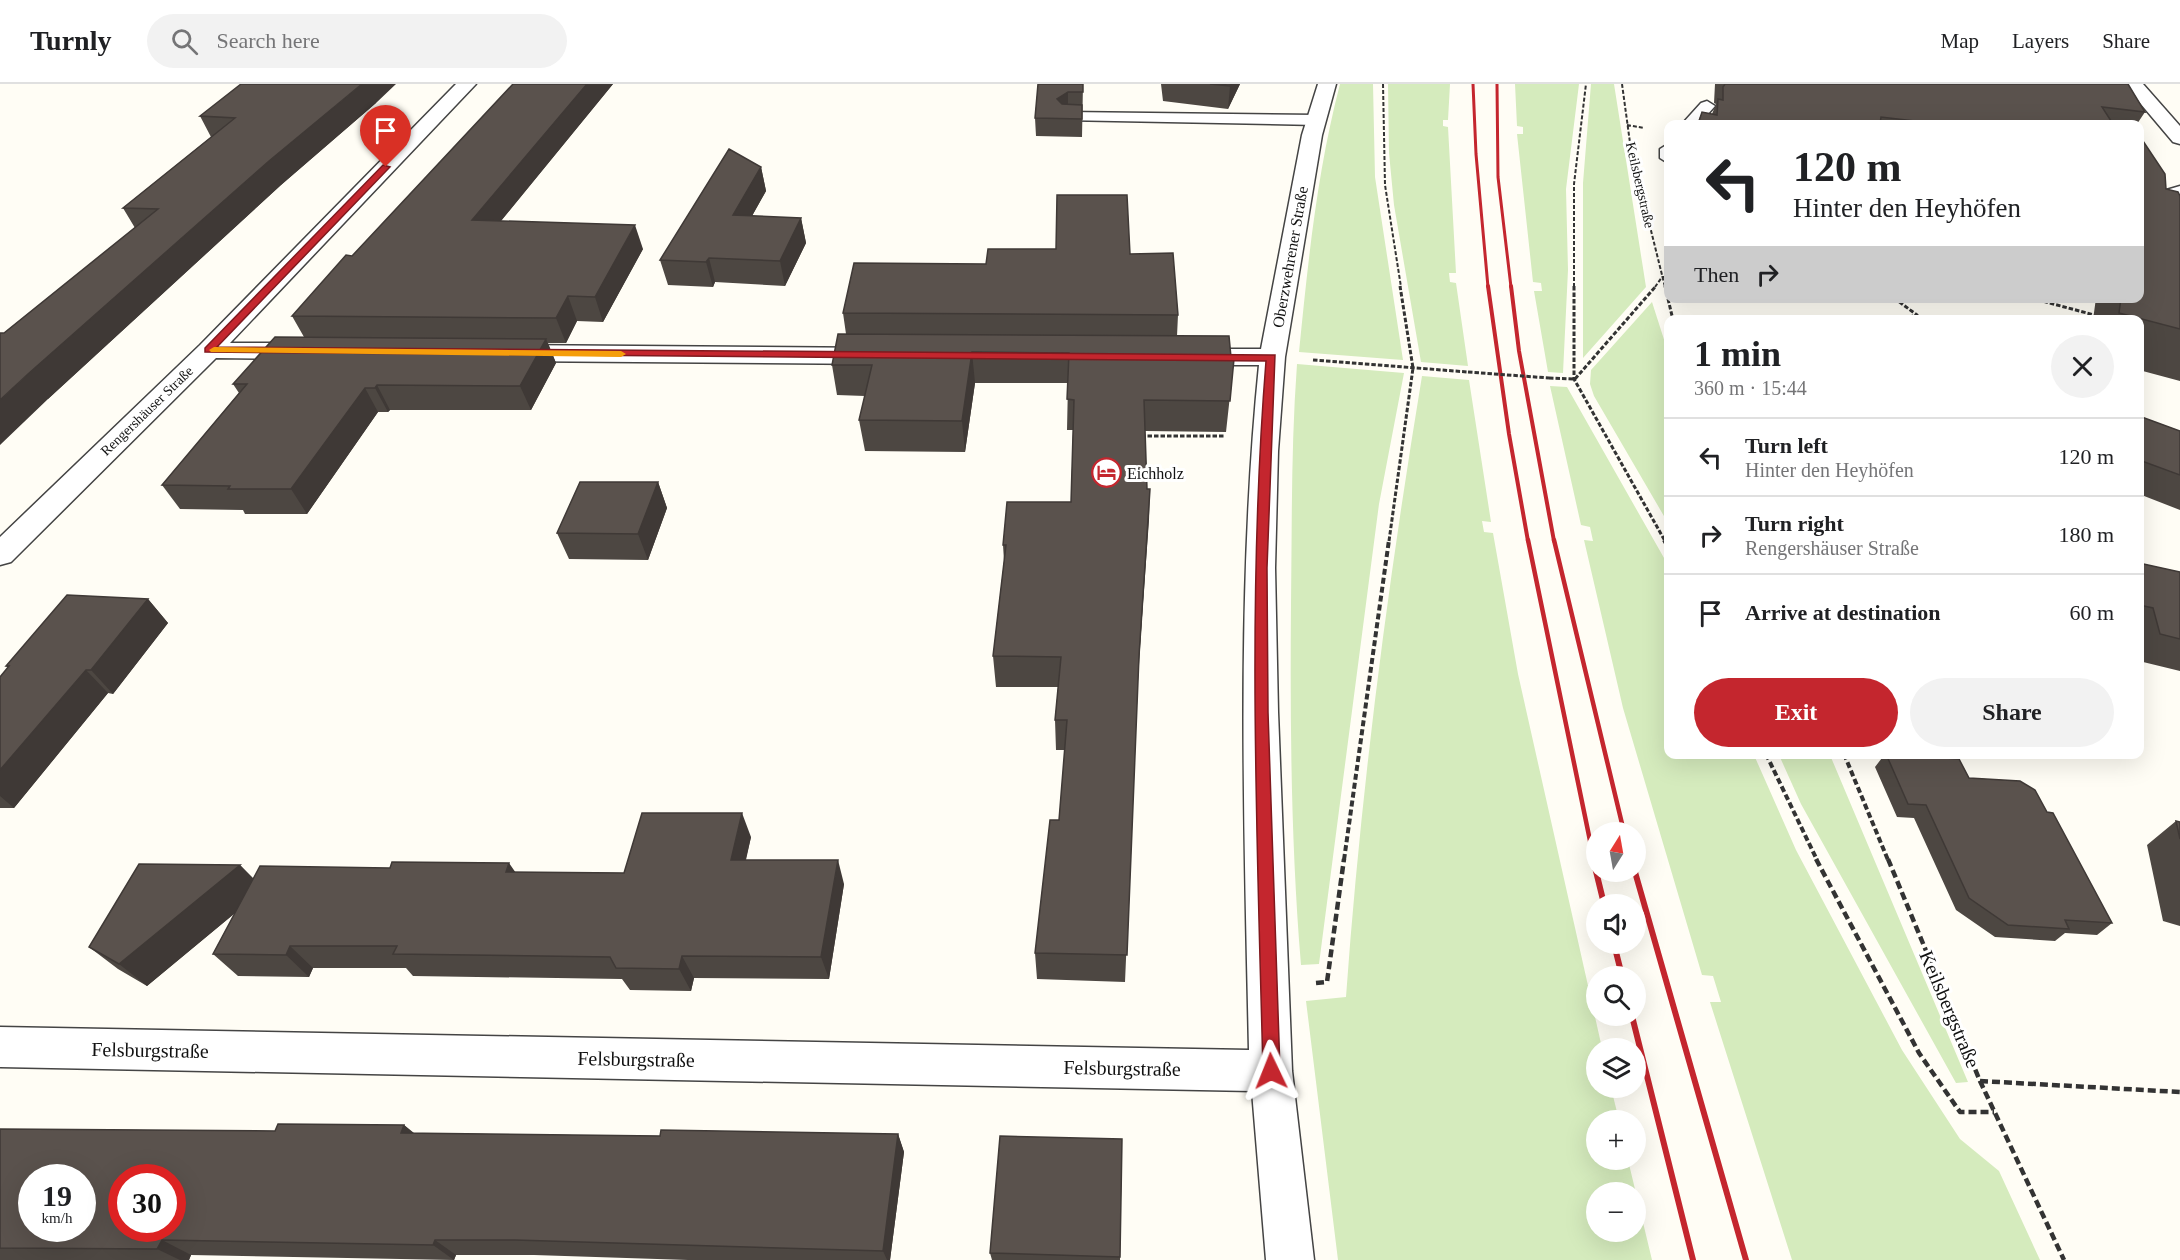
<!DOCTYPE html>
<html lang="en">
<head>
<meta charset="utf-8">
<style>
	body { margin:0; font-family:"Times New Roman",serif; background:#f2f2f2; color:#202124; height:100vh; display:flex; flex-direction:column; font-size:22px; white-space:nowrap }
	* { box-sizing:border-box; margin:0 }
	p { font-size:20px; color:#757577 }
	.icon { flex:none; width:33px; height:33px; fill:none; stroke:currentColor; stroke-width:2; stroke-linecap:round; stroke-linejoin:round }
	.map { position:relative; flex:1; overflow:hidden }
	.panel { position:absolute; left:1664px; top:231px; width:480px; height:444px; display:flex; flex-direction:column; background:#fff; border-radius:12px; box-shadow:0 6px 24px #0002 }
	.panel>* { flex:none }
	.guide { position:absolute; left:1664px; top:36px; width:480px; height:183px; border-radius:12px; box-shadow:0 6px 24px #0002; background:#fff; color:#202124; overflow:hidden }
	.needle { width:39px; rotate:11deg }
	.buttons { position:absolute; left:1586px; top:738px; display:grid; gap:12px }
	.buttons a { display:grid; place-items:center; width:60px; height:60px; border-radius:50%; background:#fff; box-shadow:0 6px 24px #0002; font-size:30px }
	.speed { position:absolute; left:18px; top:1080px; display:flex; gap:12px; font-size:30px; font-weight:700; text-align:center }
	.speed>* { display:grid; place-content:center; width:78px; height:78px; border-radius:50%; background:#fff; box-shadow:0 6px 24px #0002; line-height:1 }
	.speed small { font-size:15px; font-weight:400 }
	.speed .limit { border:9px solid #d22; background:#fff; color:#111 }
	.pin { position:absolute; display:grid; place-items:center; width:51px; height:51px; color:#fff; margin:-62px -26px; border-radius:50% 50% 50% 0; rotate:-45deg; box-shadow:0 0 6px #0007 }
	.pin .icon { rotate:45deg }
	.me { position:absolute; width:66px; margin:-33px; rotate:358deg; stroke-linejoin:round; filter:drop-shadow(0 0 4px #0008) }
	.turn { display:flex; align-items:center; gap:21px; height:126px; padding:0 30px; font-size:27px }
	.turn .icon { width:78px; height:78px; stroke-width:2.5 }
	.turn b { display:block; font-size:42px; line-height:51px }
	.then { display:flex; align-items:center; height:57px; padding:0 30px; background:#0003; gap:12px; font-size:22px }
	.round { display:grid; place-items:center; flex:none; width:63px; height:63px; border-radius:32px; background:#f2f2f2 }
	.head { display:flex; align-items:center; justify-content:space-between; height:102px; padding:0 30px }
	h1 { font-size:36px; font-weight:800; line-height:45px }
	.action { display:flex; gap:12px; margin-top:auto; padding:12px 30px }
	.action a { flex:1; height:69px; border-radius:36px; background:#c4262e; color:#fff; font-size:24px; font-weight:800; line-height:69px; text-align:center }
	.action a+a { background:#f2f2f2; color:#202124 }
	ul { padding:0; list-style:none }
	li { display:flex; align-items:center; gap:18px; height:78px; padding:0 30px; border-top:2px solid #e0e0e0 }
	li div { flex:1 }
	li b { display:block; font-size:22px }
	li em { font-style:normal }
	header { display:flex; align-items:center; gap:36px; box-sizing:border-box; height:84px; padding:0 30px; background:#fff; border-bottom:2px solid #e0e0e0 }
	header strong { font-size:28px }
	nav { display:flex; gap:33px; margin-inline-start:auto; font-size:21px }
	.search { width:420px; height:54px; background:#f2f2f2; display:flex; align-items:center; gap:15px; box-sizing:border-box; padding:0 21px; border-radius:33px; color:#757577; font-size:22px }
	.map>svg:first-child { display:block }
</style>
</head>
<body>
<header>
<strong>Turnly</strong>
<div class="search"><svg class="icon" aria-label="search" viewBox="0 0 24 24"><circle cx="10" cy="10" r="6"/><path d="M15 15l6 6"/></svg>Search here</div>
<nav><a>Map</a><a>Layers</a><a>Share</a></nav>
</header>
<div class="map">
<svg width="2180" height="1176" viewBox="0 0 2180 1176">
	<rect width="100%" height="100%" fill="#fffdf5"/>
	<path fill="#d5ebbd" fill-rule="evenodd" d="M1340,0H1373L1375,93L1403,276L1299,268C1308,178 1317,88 1340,0Z
		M1388,0H1450L1448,36H1443V42L1448,43L1456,189H1449L1450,198L1456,199L1468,282L1421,278L1394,121L1389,69Z
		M1515,0H1579L1566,105L1568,186L1563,289L1548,288L1534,207H1542L1541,199L1533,198L1517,50H1523V43L1517,42Z
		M1591,0H1614L1646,203L1583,274V99Z
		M1652,218L1668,268V439L1594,312L1590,300L1591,286Z
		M1297,280L1404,289L1379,420L1319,880L1301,881C1291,761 1290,642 1291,521C1292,441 1291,361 1297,280Z
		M1422,292L1469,296L1491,438L1482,437L1484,448L1493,449L1518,590L1602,964H1596V1004H1611L1619,1036H1596V1076H1628L1652,1176H1338L1306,917L1346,913C1361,704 1388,498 1422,292ZM1596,1108H1635V1148H1596Z
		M1550,302L1567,303L1668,481V670L1754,671L1796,766L1902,966L1960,1055L1999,1087L2040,1176H1792L1710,918H1721L1713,892L1702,891L1623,624L1584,456L1593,457L1590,443L1581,441Z
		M1779,671H1830L1968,998L1956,999L1801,720Z"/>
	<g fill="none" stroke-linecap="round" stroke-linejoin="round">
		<defs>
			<path id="lane" d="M1707,17L1715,22L1699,40H1682L1701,19Z
				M1068,28L1317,31L1325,36L1317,41L1062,36L1060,33Z
				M1668,60V79L1660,74V65Z"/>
			<path id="street" d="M456,0H476L230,259H307L316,262L320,267L316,272L307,275L216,274L11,478L0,481V453L200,261Z
				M1318,0H1336L1322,51L1285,273L1278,367L1275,484L1278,628L1292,987L1314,1176H1266L1252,1007L0,983V943L1249,966C1244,738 1236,508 1259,281H1186L1177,278L1173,273L1177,268L1186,265H1261L1302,51Z
				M2124,0H2143L2180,42V60L2173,58Z
				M2180,102V115L2139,128V114Z
				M508,261L880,264L889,267L893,272L889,277L880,280L508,277L499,274L495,269L499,264Z"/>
		</defs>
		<use href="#lane" stroke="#444" stroke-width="3"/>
		<use href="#street" stroke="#444" stroke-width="3"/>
		<path stroke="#333" stroke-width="2" stroke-dasharray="4 2" stroke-linecap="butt" d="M1383,0L1385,101L1401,203
			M1622,0L1631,66
			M1627,41L1644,44
			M1635,82L1665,203
			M1574,203V100L1586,0
			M1655,203L1662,193H1668"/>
		<path stroke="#333" stroke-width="3" stroke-dasharray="4.5 2" stroke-linecap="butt" d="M1574,202V295L1665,457
			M1665,202L1673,236
			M1894,214L1917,231L1899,236
			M2031,214L2098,232
			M1313,276L1468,288
			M1549,294L1574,295
			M1575,295L1656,202
			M1141,352H1224
			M1389,457L1413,284L1400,202"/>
		<path stroke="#333" stroke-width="4" stroke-dasharray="6 3" stroke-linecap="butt" d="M1664,456L1668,463
			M1766,670L1817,776
			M1844,670L1888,776
			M1344,776L1389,456"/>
		<path stroke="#333" stroke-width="4.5" stroke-dasharray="8 4" stroke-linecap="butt" d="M1816,775L1919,969L1960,1028H1994
			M1888,775L1980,997L2064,1176
			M1316,899L1327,898L1344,775
			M1980,997L2180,1008"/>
		<use href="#lane" fill="#fff" fill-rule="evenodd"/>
		<use href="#street" fill="#fff" fill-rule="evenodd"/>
		<path stroke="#c4262e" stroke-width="3" d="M1473,0L1476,70L1488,203
			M1497,0L1498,93L1511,203"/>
		<path stroke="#c4262e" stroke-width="4" d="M1488,202L1509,350L1528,457
			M1511,202L1519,267L1554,457"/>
		<path stroke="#c4262e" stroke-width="4.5" d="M1528,456L1594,776
			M1554,456L1624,748"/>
		<path stroke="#c4262e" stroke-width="6" d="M1593,775L1604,820
			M1635,788L1746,1176
			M1614,860L1622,892
			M1632,932L1693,1176"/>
		<path stroke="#333" stroke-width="3" stroke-dasharray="4.5 2" stroke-linecap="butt" d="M1468,288L1549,294"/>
	</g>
	<path fill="#4d4742" d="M513,0H613L501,137L643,165L603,238L577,237L566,259H548L556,279L531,326H390L388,328H378L307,430H245L243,426L180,425L162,401L239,309L233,300L304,253L292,232L352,172Z
		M1038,0H1083L1082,53L1036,52L1035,34Z
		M1161,0H1240L1228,25L1163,17Z
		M1715,0H2128L2145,28L2137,40H1697L1702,28L1712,30L1716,20L1714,19Z
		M376,19L281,101L48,315L4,249L135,144L123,124L211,53L200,32Z
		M761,83L766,107L752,132L801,134L806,159L785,202L715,198L713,203L668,201L660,176Z
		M2166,105L2180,112V297L2139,286V236H2093L2096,214H2139Z
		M1130,170L1178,231L1177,252L1234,275L1226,348L1145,347L1147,405H1150L1138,597L1125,898L1037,895L1035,869L1059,736L1065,666H1056L1055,636L1058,603H996L993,572L1004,477L1003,461L1071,418L1073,346H1067L1068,299H975L965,368L865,367L859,336L865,312L837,311L832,281L846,250L843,229L986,180Z
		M2139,332L2180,347V426L2139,410Z
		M658,398L667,424L648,476L569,475L557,449Z
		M2139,479L2180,488V587L2139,577Z
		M148,515L168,539L113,610L108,609L14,724H0V593L8,584L6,582Z
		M1885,670H1896L1969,694L2047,728L2112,839L2097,851L2065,849L2055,857L1995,853L1956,826L1914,734L1897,733L1875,683Z
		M2176,737L2180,738V842L2163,837L2147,761Z
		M751,753L746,776L844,800L829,895L694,894L691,907L630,906L622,895L413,892L406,884H313L309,893L238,892L213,870L235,829L147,902L118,885L89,863L240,781L253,795L516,788L624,789Z
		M404,1041L414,1049L660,1052L898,1050L904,1068L890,1176H688L534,1171H456L454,1176L191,1171L189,1176H0V1045L275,1047Z
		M1122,1055L1120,1176H992L990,1169Z"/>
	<path fill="#3f3936" d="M362,0H396L376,19L281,101L48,315L0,361V316L28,290L269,77Z
		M587,0H613L482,160L472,136Z
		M1231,0H1240L1228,25L1230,2Z
		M1068,8V26L1058,33L1057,15Z
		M761,83L766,107L739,155L733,131Z
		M801,134L806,159L785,202L780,177Z
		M635,141L643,165L603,238L595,213Z
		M709,174L715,198L713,203L706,178Z
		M568,212L577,237L566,259L556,234Z
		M546,255L556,279L531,326L520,302Z
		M972,268L975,299L965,368L962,337Z
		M377,301L390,326L388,328L375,304Z
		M365,304L378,328L307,430L291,405Z
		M658,398L667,424L648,476L638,450Z
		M1150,405L1149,436L1137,603L1139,572Z
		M148,515L168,539L113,610L91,586Z
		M86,586L108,609L14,724L0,712V686Z
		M742,729L751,753L740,799L731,776Z
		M838,776L844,800L829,895L821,873Z
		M509,779L525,802L506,788Z
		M240,781L264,805L147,902L119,880Z
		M290,862L313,884L309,893L286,871Z
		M682,872L694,894L691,907L679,885Z
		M404,1041L425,1059L401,1049Z
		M898,1050L904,1068L890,1176H887L883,1167Z
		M162,1156L191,1171L189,1176H180L157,1165Z
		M435,1156L456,1171L454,1176L433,1161Z"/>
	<path fill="#5a524d" stroke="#3f3936" stroke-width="1.5" fill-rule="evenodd" d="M241,0H362L269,77L28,290L0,316V249H4L158,125L123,124L235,34L200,32Z
		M513,0H587L472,136L635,141L595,213L568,212L556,234L292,232L346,171L352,172Z
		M1038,0H1083V8H1068L1057,15L1062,20L1082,21V35L1035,34Z
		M1210,0H1231L1230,2Z
		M1725,0H2128L2145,28L2102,23L2113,40H1941L1881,33L1880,40H1698L1702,28L1717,31L1718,15L1723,16V3Z
		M2139,51L2165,90L2166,105L2178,108L2180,112V245L2119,229L2121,214H2139Z
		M729,65L761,83L733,131L801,134L780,177L709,174L706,178L660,176Z
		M1057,111H1127L1130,170L1173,169L1178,231L843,229L854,179L986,180L988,165H1056Z
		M838,250L1229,252L1231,273L1234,275L1230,317L1144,316L1147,405H1150L1139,572L1127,871L1035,869L1050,736H1059L1067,636H1055L1061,573L993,572L1006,461H1003L1007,418H1071L1074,316L1067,315L1069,269L972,268L962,337L859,336L872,281H832Z
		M275,253L546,255L520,302L377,301L375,304H365L291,405H228L230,402L162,401L247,300H233Z
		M2139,332L2180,347V391L2139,376Z
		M580,398H658L638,450L557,449Z
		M2139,479L2180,488V555L2160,550L2153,524L2139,521Z
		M67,511L148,515L91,586H86L0,686V593L9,582H6Z
		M1886,670L1959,675L1969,694L2020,697L2035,706L2047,728L2053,729L2112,839L2065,836L2069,845L2008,841L1969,814L1926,721L1908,720Z
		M642,729H742L731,776H838L821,873L682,872L679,885L616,884L610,873L393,870L397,862H290L286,871L213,870L260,782L390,784L392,778L509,779L506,788L624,789Z
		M2176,737L2180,738V755Z
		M139,780L240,781L119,880L89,863Z
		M278,1040L404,1041L401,1049L660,1052L661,1046L898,1050L883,1167L515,1156H435L433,1161L162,1156L157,1165L0,1164V1045L275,1047ZM32,1094H82V1144H32ZM122,1094H172V1144H122Z
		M1000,1052L1122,1055L1120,1173L990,1169Z"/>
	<path fill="#c4262e" stroke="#7f191e" stroke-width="1.5" d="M383,81L390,83L217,263L1275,271L1267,484L1268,628L1280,987L1278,993L1271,996L1265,993L1263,987C1257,750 1247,513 1266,277L205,268V264Z"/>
	<path fill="#f59e0b" d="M214,263L621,267L626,270L621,273L211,268L209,266Z"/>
	<defs>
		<symbol id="hotel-ring" viewBox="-11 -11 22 22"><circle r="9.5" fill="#fff" stroke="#c4262e" stroke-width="1.5"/><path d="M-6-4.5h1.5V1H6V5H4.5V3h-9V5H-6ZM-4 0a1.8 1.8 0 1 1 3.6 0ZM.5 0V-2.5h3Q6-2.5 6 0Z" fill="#c4262e"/></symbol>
	</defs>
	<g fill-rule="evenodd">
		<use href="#hotel-ring" x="1090" y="372" width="33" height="33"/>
	</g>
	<g text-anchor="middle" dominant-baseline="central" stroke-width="6" stroke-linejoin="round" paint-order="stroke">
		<g font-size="14" fill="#111" stroke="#fff">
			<text transform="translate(1640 101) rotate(77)">Keilsbergstraße</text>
			<text transform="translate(147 327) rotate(-44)">Rengershäuser Straße</text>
		</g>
		<g font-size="16" fill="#111" stroke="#fff">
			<text transform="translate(1290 173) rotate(-80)">Oberzwehrener Straße</text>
		</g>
		<g font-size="16" fill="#111" stroke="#fff" text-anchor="start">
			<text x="1127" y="389">Eichholz</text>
		</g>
		<g font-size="20" fill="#111" stroke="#fff">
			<text transform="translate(1950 925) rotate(67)">Keilsbergstraße</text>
			<text transform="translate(150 966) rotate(1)">Felsburgstraße</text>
			<text transform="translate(636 975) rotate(1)">Felsburgstraße</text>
			<text transform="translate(1122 984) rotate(1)">Felsburgstraße</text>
		</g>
	</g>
</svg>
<div class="buttons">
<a><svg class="needle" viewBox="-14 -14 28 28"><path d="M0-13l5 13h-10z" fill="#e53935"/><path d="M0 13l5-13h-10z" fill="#757577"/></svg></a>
<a><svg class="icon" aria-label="sound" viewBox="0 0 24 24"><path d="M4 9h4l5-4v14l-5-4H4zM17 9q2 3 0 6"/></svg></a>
<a><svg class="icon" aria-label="search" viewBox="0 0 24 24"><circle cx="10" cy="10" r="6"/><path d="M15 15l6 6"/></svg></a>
<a><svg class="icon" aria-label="layers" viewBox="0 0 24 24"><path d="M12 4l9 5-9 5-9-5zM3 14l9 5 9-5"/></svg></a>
<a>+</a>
<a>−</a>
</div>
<div class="speed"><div>19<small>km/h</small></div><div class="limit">30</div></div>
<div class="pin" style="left:386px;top:83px;background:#d93025"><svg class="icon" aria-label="arrive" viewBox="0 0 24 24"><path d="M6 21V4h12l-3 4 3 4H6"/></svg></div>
<svg class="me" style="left:1271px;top:987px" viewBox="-20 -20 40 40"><path d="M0-17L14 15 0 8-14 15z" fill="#c4262e" stroke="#fff" stroke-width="4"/></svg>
<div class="guide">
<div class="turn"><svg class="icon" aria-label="left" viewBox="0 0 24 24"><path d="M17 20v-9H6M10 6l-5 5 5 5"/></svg><div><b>120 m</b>Hinter den Heyhöfen</div></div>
<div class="then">Then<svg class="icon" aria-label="right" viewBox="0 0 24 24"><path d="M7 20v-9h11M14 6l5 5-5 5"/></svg></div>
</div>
<section class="panel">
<div class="head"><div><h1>1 min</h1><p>360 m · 15:44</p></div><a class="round"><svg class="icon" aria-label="close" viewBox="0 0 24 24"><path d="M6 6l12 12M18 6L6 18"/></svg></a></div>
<ul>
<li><svg class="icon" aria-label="left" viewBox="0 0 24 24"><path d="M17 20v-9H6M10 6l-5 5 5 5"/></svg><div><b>Turn left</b><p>Hinter den Heyhöfen</p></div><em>120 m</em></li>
<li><svg class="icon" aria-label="right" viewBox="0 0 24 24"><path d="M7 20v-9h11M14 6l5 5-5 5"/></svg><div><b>Turn right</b><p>Rengershäuser Straße</p></div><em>180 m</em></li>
<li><svg class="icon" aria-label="arrive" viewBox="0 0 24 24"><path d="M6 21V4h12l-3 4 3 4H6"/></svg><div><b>Arrive at destination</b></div><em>60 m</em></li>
</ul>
<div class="action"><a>Exit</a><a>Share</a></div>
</section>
</div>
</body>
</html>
